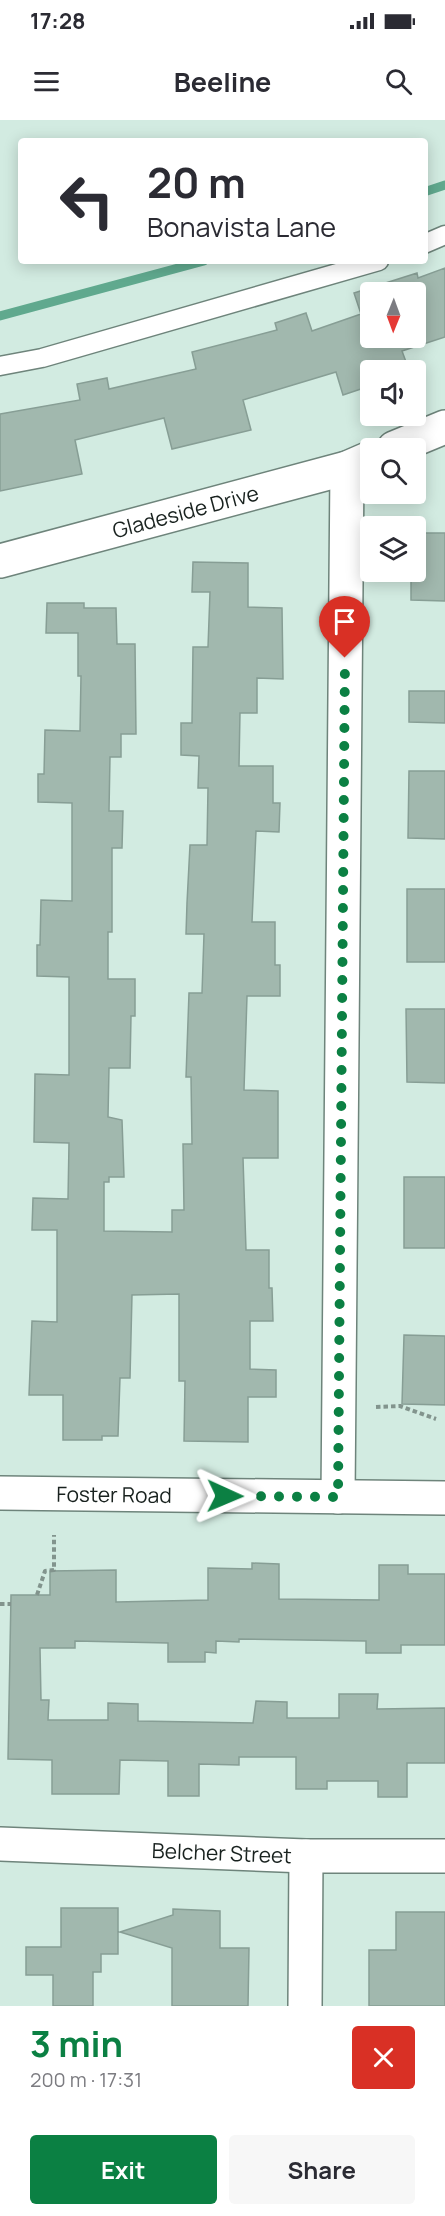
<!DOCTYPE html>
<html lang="en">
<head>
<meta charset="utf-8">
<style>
	body { margin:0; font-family:Manrope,sans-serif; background:#f7f7f7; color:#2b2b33; height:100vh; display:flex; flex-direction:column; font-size:22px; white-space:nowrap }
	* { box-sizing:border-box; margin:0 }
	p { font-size:20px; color:#7c7c81 }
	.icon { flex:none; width:33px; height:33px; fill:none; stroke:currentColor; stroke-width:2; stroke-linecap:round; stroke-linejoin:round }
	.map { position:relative; height:1886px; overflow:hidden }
	.details { display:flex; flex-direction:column; background:#fff; flex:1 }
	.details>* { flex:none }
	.banner { position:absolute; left:18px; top:18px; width:410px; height:126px; border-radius:6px; box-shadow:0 3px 15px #0003; background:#fff; color:#2b2b33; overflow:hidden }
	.needle { width:39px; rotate:181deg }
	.tools { position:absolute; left:360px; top:162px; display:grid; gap:12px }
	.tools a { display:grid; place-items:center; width:66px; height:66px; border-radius:6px; background:#fff; box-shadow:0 3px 15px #0003; font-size:30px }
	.pin { position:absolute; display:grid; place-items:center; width:51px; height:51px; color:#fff; margin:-62px -26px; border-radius:50% 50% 50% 0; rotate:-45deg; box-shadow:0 0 6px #0007 }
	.pin .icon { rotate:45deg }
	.me { position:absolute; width:66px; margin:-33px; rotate:91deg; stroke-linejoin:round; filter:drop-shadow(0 0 4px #0008) }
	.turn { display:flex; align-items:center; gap:21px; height:126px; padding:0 30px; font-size:27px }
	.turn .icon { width:78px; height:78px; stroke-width:2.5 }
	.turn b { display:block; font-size:42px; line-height:51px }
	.round { display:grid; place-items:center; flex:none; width:63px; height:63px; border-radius:6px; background:#f7f7f7 }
	.headline { display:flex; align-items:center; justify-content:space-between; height:102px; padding:0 30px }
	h1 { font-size:36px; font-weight:700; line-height:45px; color:#0b8043 }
	.action { display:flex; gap:12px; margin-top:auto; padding:12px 30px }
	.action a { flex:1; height:69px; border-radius:6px; background:#0b8043; color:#fff; font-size:24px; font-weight:700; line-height:69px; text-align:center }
	.action a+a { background:#f7f7f7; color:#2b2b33 }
	.status { display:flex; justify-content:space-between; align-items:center; height:42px; padding:0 30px; background:#fff; direction:ltr }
	.status svg { height:16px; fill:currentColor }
	header { display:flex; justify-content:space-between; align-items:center; height:78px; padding:0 30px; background:#fff; font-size:27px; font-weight:700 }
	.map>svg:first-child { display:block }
</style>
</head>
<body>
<div class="status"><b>17:28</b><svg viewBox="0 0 49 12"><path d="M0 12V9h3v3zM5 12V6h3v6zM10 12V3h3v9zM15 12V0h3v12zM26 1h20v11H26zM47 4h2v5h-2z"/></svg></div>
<header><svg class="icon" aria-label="menu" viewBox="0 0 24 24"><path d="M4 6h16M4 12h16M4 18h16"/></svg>Beeline<svg class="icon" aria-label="search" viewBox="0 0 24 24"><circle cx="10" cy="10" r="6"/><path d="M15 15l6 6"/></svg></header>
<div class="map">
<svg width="445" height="1886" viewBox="0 0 445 1886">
	<rect width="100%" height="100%" fill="#d2ebe1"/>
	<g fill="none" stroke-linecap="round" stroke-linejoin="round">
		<path stroke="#60a98e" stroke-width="9" d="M424,72L445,65
			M0,196L204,141"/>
	</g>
	<path fill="#a1b8ae" stroke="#879e95" stroke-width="1.5" fill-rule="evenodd" d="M445,148V217L402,231L409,250H370V266L343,275L336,252L243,280L251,310L172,329L164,298L75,320L82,354L0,371V294L80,280L77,264L107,258L109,269L196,249L192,232L277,210L275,203L306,193L312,211L361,194L354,173L417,153L418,158ZM370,172H416V218H370Z
		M418,413H445V481L411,480V452H418Z
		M193,442L248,443V487L282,488L283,559L257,558V593H240L239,646H273V683H280L279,712L256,711L252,802H275V845H280V876H247L244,970L278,971V1038H243L246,1130H269V1168H272L273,1201H250V1249L276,1250V1277H248V1322L184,1321L185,1261H179V1174L132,1175L130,1258H120L118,1316H102V1320H63V1275H29L32,1201L57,1202V1110H32L33,1078L68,1079L69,1023L34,1022L35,954L69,955V857L37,856V825H40L41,780L72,781V683L38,682V654H44L45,610L80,611L81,556H78V513H46L47,483H84V488H116L117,524H135L136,614H121V637H110L109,691H123L122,728H112V812H108V859H135V896H131L130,948H109L108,997L122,1000L124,1057H109V1062H104V1111L172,1112V1090H184L183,1024H192L191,957H186L189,873H202L204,814H186L187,783L190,725H207L208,668H198L199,636L181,635V603H192L193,527H208L210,472H192Z
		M409,571H445V603L409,602Z
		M409,651H445V719L408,718Z
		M407,769H445V842H407Z
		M406,889H445V963L407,962Z
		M404,1057H445V1128H404Z
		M404,1215L445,1216V1285L402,1284Z
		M252,1443L279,1444V1479L379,1480V1445H408V1454H445V1525H401V1533H366V1521L239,1519V1522L216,1521V1533L205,1532V1542H168V1523L75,1521V1528H40L41,1580H49L48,1600H108V1583L138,1584V1601L253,1603L256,1581L287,1582V1598H339V1574H378L377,1589L445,1588V1643H407V1677H378V1661H327V1669H296V1637H239V1645L199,1644V1676H168V1641L120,1640L119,1674H52V1640L8,1639L11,1475H50V1451L116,1450V1482L208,1480V1448L252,1449Z
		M61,1788H118V1834H101V1852H93V1886H53V1855H26V1827H61Z
		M173,1789L220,1791V1828H249L248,1886H172V1828L120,1812L173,1795Z
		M396,1792H445V1886H369V1830H396Z"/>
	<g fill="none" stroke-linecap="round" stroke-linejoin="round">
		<defs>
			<path id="service" d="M424,124L445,115
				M0,246L42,238L379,141"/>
			<g id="minor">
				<path d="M394,328L445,307"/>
				<path id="s1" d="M0,441L347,348L370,338"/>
				<path d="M338,1377L347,348"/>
				<path id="s2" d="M0,1724L306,1736H445"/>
				<path d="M305,1886L306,1736"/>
			</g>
			<g id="tertiary">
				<path id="s3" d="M0,1373L445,1378"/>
			</g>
		</defs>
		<use href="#service" stroke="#6e847b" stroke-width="21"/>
		<use href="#minor" stroke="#6e847b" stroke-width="36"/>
		<use href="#tertiary" stroke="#6e847b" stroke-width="36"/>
		<path stroke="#82948d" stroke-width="4" stroke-dasharray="4.5 3" stroke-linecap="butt" d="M376,1287L400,1286L436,1299
			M37,1475L45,1451L54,1450V1415
			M0,1484H11"/>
		<use href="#service" stroke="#fff" stroke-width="18"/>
		<use href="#minor" stroke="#fff" stroke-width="33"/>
		<use href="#tertiary" stroke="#fff" stroke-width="33"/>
	</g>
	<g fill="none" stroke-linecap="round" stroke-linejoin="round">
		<path stroke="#0b8043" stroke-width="10" stroke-dasharray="0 18" d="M225,1376L338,1377L345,538"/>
	</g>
	<g text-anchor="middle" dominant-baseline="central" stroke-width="6" stroke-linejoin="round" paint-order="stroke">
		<g font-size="21" fill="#18211e" stroke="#d2ebe1">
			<text stroke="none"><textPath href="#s1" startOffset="192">Gladeside Drive</textPath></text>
			<text stroke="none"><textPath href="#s3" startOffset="114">Foster Road</textPath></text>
			<text stroke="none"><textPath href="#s2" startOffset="222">Belcher Street</textPath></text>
		</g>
	</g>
</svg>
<div class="tools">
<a><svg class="needle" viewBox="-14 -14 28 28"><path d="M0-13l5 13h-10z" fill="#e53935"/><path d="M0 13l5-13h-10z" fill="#7c7c81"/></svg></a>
<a><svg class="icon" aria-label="sound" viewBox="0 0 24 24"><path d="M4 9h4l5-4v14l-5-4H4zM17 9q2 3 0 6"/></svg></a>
<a><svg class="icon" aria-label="search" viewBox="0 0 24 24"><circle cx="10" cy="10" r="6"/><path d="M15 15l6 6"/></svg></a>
<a><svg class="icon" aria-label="layers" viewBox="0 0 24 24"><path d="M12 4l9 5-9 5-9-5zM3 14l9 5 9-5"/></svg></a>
</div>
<div class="pin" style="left:345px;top:538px;background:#d93025"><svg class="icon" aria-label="arrive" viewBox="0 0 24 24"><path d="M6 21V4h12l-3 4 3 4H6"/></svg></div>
<svg class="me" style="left:225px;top:1376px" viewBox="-20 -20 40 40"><path d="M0-17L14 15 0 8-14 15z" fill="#0b8043" stroke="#fff" stroke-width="4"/></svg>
<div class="banner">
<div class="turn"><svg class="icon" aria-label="left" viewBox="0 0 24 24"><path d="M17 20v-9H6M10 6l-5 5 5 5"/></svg><div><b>20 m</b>Bonavista Lane</div></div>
</div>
</div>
<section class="details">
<div class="headline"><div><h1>3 min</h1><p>200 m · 17:31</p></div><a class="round" style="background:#d93025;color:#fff"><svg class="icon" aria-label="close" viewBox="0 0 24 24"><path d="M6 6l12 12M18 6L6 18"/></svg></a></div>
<div class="action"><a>Exit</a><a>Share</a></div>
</section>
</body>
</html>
